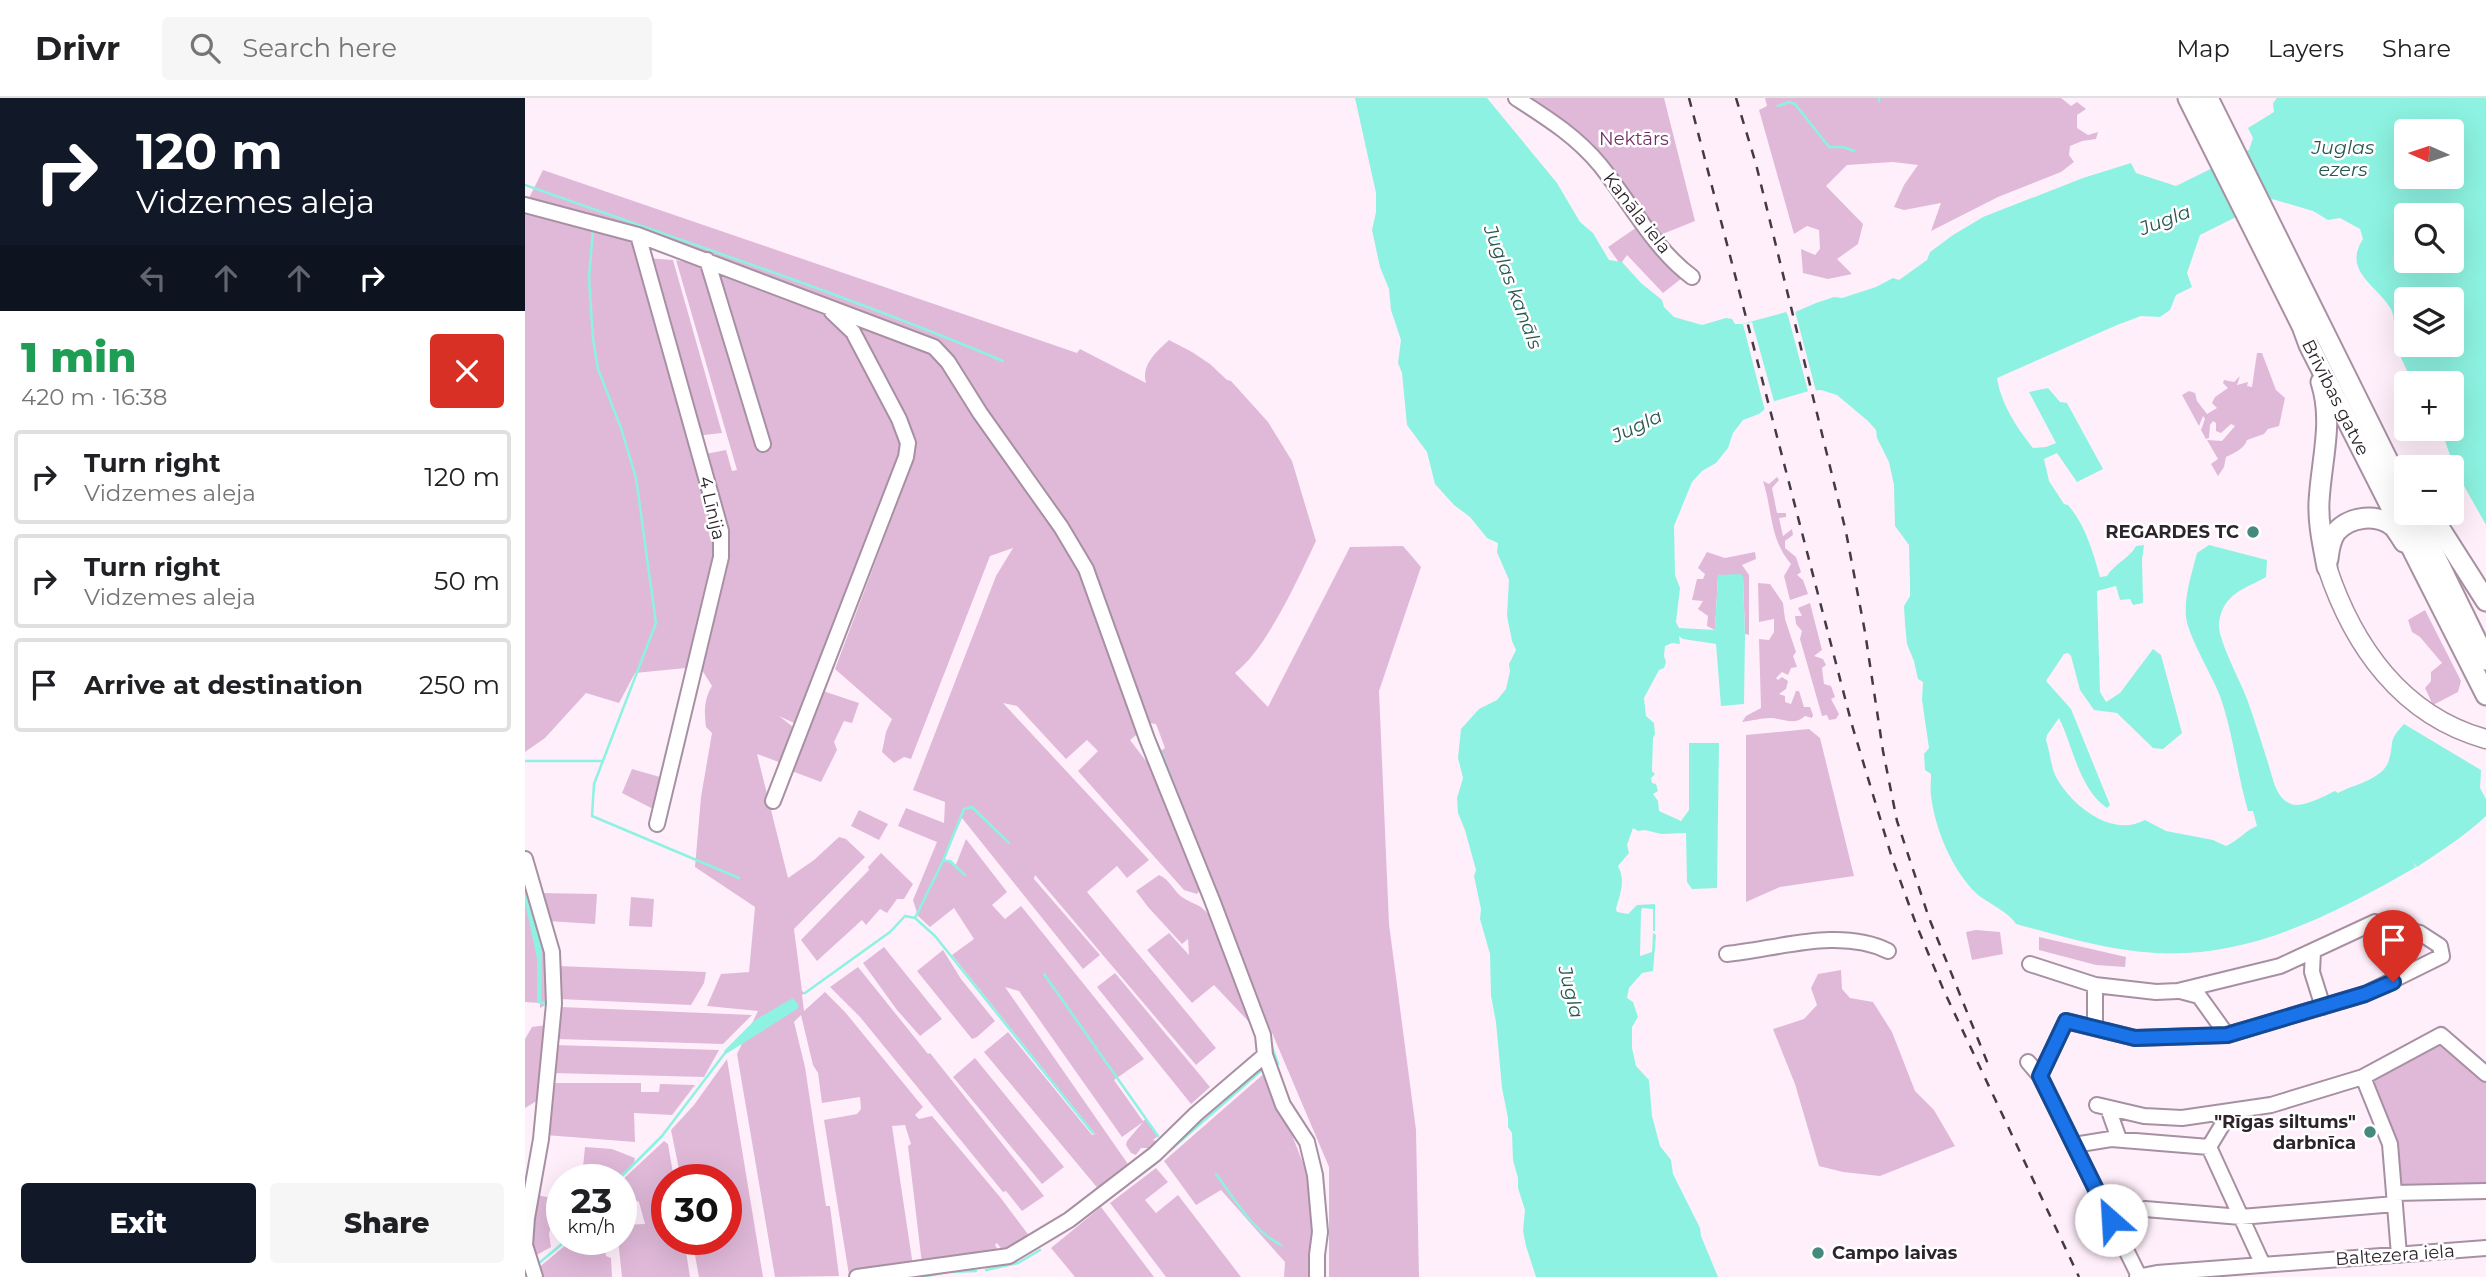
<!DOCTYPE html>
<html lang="en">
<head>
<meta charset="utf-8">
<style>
	body { margin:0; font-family:Montserrat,sans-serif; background:#f6f6f6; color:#202124; height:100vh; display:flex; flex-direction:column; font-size:26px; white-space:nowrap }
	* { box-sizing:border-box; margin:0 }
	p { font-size:23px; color:#757577 }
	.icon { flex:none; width:38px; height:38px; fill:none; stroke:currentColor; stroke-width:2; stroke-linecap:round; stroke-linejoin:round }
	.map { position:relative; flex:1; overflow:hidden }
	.side { display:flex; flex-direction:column; background:#fff; width:525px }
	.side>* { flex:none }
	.guide { background:#111827; color:#fff; overflow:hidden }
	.needle { width:46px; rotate:273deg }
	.tools { position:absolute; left:1869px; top:21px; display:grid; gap:14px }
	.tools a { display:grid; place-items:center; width:70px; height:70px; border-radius:7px; background:#fff; box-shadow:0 7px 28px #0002; font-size:35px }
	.speed { position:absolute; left:21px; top:1066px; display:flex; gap:14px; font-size:35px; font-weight:700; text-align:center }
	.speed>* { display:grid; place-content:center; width:91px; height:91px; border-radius:50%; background:#fff; box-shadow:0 7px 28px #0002; line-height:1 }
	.speed small { font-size:18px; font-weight:400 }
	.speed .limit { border:10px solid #d22; background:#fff; color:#111 }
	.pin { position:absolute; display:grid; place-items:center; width:60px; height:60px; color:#fff; margin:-72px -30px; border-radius:50% 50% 50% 0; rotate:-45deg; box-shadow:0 0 7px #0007 }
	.pin .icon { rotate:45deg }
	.me { position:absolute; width:77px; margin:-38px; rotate:334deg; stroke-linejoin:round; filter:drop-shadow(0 0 5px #0008) }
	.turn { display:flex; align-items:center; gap:24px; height:147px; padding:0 21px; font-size:32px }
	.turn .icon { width:91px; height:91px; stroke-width:2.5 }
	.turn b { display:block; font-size:49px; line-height:60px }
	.lanes { display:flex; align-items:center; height:66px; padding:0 21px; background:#0003; justify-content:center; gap:35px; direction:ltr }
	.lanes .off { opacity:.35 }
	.round { display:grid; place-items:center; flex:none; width:74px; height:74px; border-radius:7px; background:#f6f6f6 }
	.overview { display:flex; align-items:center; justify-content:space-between; height:119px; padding:0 21px }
	h1 { font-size:42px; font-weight:800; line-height:52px; color:#1e9e55 }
	.action { display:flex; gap:14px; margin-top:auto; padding:14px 21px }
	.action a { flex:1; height:80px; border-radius:7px; background:#111827; color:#fff; font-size:28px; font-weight:800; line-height:80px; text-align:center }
	.action a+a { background:#f6f6f6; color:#202124 }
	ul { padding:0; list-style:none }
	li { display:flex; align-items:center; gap:21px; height:94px; margin:0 14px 10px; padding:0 7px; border:4px solid #e0e0e0; border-radius:7px }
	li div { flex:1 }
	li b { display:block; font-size:26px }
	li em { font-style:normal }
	header { display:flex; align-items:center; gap:42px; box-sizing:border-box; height:98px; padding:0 35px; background:#fff; border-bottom:2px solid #e0e0e0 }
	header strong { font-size:33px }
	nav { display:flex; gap:38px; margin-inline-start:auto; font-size:24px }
	.search { width:490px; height:63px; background:#f6f6f6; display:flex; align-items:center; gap:18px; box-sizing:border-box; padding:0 24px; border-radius:7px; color:#757577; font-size:26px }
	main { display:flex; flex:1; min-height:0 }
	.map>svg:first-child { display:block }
</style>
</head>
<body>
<header>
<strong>Drivr</strong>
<div class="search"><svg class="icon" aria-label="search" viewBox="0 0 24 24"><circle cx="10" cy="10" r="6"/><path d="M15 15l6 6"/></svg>Search here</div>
<nav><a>Map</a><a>Layers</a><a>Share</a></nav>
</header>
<main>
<section class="side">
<div class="guide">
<div class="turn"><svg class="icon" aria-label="right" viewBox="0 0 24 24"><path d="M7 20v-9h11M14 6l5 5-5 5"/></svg><div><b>120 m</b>Vidzemes aleja</div></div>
<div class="lanes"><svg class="icon off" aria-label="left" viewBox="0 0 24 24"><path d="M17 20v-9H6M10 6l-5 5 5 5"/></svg><svg class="icon off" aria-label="ahead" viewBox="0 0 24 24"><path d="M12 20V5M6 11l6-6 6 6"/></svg><svg class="icon off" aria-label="ahead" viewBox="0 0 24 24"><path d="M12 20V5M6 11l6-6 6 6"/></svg><svg class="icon" aria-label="right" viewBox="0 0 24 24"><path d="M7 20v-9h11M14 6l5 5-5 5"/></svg></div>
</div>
<div class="overview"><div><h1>1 min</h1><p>420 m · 16:38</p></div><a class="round" style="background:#d93025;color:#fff"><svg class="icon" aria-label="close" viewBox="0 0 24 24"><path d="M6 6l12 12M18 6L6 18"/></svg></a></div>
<ul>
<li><svg class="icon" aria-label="right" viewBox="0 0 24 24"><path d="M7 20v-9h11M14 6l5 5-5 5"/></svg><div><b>Turn right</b><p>Vidzemes aleja</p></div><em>120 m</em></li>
<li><svg class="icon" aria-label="right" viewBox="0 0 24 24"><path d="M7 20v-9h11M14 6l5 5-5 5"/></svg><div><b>Turn right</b><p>Vidzemes aleja</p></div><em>50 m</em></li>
<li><svg class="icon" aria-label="arrive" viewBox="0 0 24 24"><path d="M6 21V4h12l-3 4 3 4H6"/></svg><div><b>Arrive at destination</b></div><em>250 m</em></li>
</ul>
<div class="action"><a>Exit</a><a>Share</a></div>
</section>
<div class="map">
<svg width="1961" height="1179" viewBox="0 0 1961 1179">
	<rect width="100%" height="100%" fill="#ffeffb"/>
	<path fill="#e0b9d9" d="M1007,0H1139L1170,123L1135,137L1063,45L1029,15Z
		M1240,0H1536L1546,8L1552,4L1561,11L1552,17V30L1563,37L1573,34L1571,41L1557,43L1545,48L1544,57L1549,64L1536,74L1473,99L1406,133L1416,105L1379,112L1369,109L1379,87L1393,67L1368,64L1322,67L1301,88L1338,126L1333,146L1312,161L1327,176L1303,181L1278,175L1276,151L1290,157L1295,151L1294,132L1282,128L1269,136L1234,12L1242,8Z
		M18,72L552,255L555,251L621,285C616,267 631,254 644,242L667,254L685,266L702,282L706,283L743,324L767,363L791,443C773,481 742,550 710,575L743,609L825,449L878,448L896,469L854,593L864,826L891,1032L894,1179H804V1069L745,930L636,653L640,650L631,626L625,625L565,470L554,476L615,634L605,642L621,663L625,660L638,687L675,792L672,796L659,792L553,673L573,653L562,642L541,661L492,608L478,605L624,762L602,780L592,768L562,794L691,950L671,967L510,777L509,781L575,857L558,871L437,720L419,760L430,769L441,741L482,794L467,807L480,821L496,808L619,961L589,982L618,1023L621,1021L633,1038L628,1042L633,1044L624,1050H616L611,1057L606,1055L601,1047L602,1043L618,1024L597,1039L494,893L480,889L605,1069L575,1093L459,954L483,934L567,1037L570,1036L427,857L449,841L429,810L405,829L393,818L388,802L412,744L373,728L381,710L419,725L420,704L388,692L471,478L488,450L465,458L386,661L379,659L369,665L357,654L361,634L367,621L310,571L380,385L370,378L365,379L288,580L301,594L334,605L327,625L319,623L309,644L312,652L296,684L264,672L284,632L254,618L272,632L259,666L232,656L263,780L289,762L314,739L321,741L340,759L269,831L277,893L280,895L277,897L279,913L300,894L320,914L398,1009L390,1017L394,1021L407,1018L475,1099L505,1139L481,1157L472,1145L470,1147L475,1155L397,1166L383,1048L386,1046L380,1027L367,1028L388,1168L324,1177L299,1022L332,1016L336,1011L335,999L297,1005L293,975L288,967L276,917L269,924L280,969L301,1108H305L314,1178L250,1179L212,956L233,913L182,908L196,876L224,874L230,809L170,769L176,699L187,635L181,629C179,614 179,601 187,588L177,572L204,446L175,357L201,352L207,373L212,372L151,162L181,169L304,219L395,246L372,229L144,140L119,147L122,160L148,162L197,335L170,338L127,209L188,434V460L161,570L110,575L94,605L61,595L20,640L0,654V108Z
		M1115,127L1157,180L1138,195L1102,157L1097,164L1098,170L1083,149Z
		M1732,255H1737L1751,292L1760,300L1754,328L1743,331L1739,336L1722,342C1719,351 1709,355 1701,359L1699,369L1693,378L1686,366L1693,361L1682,342L1697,343L1710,328L1706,326L1696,335L1691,333V325L1688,323L1685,327L1684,340L1681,341L1676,332L1680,321L1678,318L1674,328L1657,297L1664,293L1670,295L1672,303L1682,316L1692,310L1687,305L1690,299L1703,290L1698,285L1699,282L1709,284L1715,278L1712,287L1723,284L1722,288L1727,289Z
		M1252,379L1254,382L1247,390L1252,415H1261V419L1254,420L1258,438L1267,431L1268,437L1260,443V450L1271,459L1276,474L1272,477L1278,482L1283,496L1265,502L1259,478L1266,466C1244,440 1248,414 1238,383L1244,386Z
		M1182,454L1200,460L1230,454L1231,461L1217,467L1224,477V537L1220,536L1218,479L1193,478L1190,532L1182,528L1183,518L1173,511L1178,503L1167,502L1172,481H1178L1180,476L1173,470Z
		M1233,485L1245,486L1258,505L1260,521L1271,554L1268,558L1272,569L1266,570L1263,577L1257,574L1251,580L1253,582L1257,579L1263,583L1261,591L1254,596L1260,598V604L1266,606L1271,593H1274L1279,609H1285L1288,617L1287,620L1280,618C1271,626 1264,623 1253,621C1243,618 1228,623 1217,624L1221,618L1236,610L1234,541L1244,542L1249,534V521L1234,524Z
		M1285,505L1297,552L1289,558L1298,561L1301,567L1297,570L1299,586L1306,588L1310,599L1306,601L1314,616L1311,621L1304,622L1302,617L1297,618L1275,541L1277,533L1271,526L1270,518H1277L1273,510Z
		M1900,512L1936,583L1933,594L1908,607L1900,590L1906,583V574L1917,565L1895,539L1887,534L1883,522Z
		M1284,631L1295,640L1329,778L1255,789L1221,804V637Z
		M107,671L135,679L139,686L130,712L97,695Z
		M334,712L363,726L354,742L326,728Z
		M356,755L388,786L379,801H372L362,815L355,811L341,827L337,822L292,863L276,842L344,772L343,769Z
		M0,770L25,844L22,906L15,910V905L0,904Z
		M634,777C645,781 649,795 660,801C674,809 675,805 687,821L725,925L689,887L667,905L622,852L644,835L664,857L663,841L657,846L623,809L611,793Z
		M13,795L72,796L70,826L23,823Z
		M106,799L129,801L127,829L104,828Z
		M1451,832L1475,834L1478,856L1447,862L1441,834Z
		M1514,839L1601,859L1600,869L1571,867L1514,852Z
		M359,849L417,921L395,938L372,912L338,865Z
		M418,852L436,881L470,923L452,939L447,941L392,873Z
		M33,868L181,874L179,885L166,907L34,901Z
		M333,869L403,956L405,955L519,1098L497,1113L481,1093L478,1094L335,919L305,889Z
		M1316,872L1317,891L1325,900L1348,904L1367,934L1390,993L1409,1012L1430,1048L1355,1078L1318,1074L1294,1068L1270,986L1248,931L1279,921L1292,907L1286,890L1293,876Z
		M590,875L685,989L666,1006L572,889Z
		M36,909L227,917L198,946L31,941Z
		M22,927L15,1001L0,1010V941L7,929Z
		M1915,941L1961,979V1090L1872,1092L1841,979Z
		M29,947L194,952L179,979L27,975Z
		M450,960L539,1069L517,1086L428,979Z
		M202,961L238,1179H174L167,1141H201V1082L156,1081L146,1032L169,1007Z
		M742,973L785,1083L788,1179H759L760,1164L696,1092L671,1107L639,1063Z
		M27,985H116V994H134L135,986L170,987L147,1017L109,1015L110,1044L20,1037Z
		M139,1043L143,1046L149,1081L142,1082V1141H159L165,1179H97L93,1141H96V1127L120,1126L114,1104L108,1101L96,1114V1083Z
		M60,1049L87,1051L110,1060L109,1065L92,1081L57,1079Z
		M631,1070L643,1084L620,1102L631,1115L653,1097L716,1179H641L585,1105Z
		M11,1097L33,1101L24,1136L26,1149L10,1158L4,1132Z
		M576,1109L629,1179H550L526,1150Z
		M48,1141H86L85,1151H80L81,1158L86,1160L87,1179H15L12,1171Z"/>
	<path fill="#8df2e1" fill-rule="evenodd" d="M830,0H962L1032,85L1055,124L1068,135L1084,162L1097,164L1116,185L1137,202L1139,209L1149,219L1177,227L1201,220L1207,221L1210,226H1217L1261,214L1263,217L1291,205L1309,199L1317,200L1351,189L1368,180L1374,182L1402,162L1405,154L1428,137L1458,119L1558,80L1606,65L1611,75L1651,88L1724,52L1728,40L1723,30L1749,14L1748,5L1752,0H1961V427L1930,372L1916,331H1927V285H1888C1882,272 1874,258 1871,244C1868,234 1871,221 1866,211C1852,187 1817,173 1838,141L1835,131L1815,120L1803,122L1788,113L1747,101L1675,137L1662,175L1667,189L1651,197L1645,212L1635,219L1616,218L1592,227L1472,280C1476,306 1492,330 1508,350L1521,349L1531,345L1504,294L1523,290L1535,304L1542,305L1578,371L1552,384L1532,355L1519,361L1524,383L1539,406L1543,407C1560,426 1568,454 1575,479L1582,478C1590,465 1604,461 1611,448L1619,447L1617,462L1618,505L1608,507L1605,501L1595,502L1591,488L1572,493L1575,594L1581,604L1595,595L1628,551L1636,557L1657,635L1638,651L1628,650L1592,615L1569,612L1555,592L1546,558L1543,555L1539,556L1521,583L1546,611L1585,707L1582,710C1554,691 1548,648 1534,620L1522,637L1521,642C1525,654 1526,669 1531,679C1547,708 1587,740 1620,722L1641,733L1688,742L1701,748C1713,743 1721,732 1732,728L1728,713H1723C1712,675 1708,635 1695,598C1687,577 1663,538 1661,519C1659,498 1667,475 1672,455L1684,447L1742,462L1741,479C1720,491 1698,495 1694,525C1692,541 1716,584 1722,601C1730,623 1737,646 1744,668C1748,681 1751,699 1764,705C1775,712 1799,698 1810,693L1813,695C1829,686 1858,682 1864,662C1870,642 1862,644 1879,626L1956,672L1955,690L1961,701V718C1941,737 1916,753 1892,769L1887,763L1891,769C1811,815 1727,860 1631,855C1584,853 1536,838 1491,826C1485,815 1463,805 1452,796C1428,774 1410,731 1406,698C1405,692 1406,684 1406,676L1400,672L1399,656L1404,650L1397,602L1398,584L1393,581L1389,563L1382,546L1380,526L1379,508L1385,498V485L1384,447L1370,428L1369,387L1364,364L1352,340L1351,332L1343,323L1312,297L1296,292L1284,293L1250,303L1234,316L1218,322L1208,335L1203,350L1191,365L1177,373L1167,384L1149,428L1150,477L1155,490L1151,524L1154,530L1190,532L1193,477L1216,476L1218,479L1220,536L1219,606L1196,608L1191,546L1158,541L1154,538L1155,546L1147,545L1140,548L1139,558L1141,564L1139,570L1134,572L1119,600L1121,618L1129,625L1130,636L1128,640L1127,673L1130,676L1126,680L1127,685L1131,686L1133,693L1128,696L1133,703L1134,713L1156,723L1164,712V645H1194L1192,790L1167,791L1162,784L1161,735L1136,736L1120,732L1113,733L1108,730L1102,747L1104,755L1093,768C1101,783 1095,796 1091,811L1092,814L1103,816L1112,807L1130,806V833H1128V811L1117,810L1116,814L1115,858L1127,854L1128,835L1131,837L1128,873L1117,875L1104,890L1102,900L1108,904L1113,919L1107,929V950L1111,968L1124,982L1127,1018L1135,1048L1146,1062L1148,1076L1175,1130L1176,1138L1193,1179H1011L1001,1148L998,1133L1000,1112L993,1090V1080L988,1062L987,1035L983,1029V1020L977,990L971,924L966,898L965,856L955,821L956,811L949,778L951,772L940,732L933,715L932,700L938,680L933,660L936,631L954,611L972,602L981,591L985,573L984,566L991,552L987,543L982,518L984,482L972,454L973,445L962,440L945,419L929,407L910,386L902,354L882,327L877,275L873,265L876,242L866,212L864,191L855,169L847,132L851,114V95ZM1881,33H1927V79H1881ZM1881,117H1927V163H1881ZM1881,201H1927V247H1881Z
		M0,785L17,851L16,903L21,904L20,907L12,905V861L0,804Z
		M268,900L274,908L272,911L201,956L199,953L230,922Z"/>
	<path fill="#ffeffb" d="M1271,208L1270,213L1292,297H1284L1261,210L1264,213L1270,211Z
		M1227,224L1250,307L1240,313L1218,226Z"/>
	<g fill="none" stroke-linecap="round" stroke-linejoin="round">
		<path stroke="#8df2e1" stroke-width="2.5" d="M1354,3V0
			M1253,8L1264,4L1270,6L1304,49H1318L1329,53
			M0,87C160,144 322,197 478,263
			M68,132L64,180L68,241L73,271L96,330L111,380L131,525L69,686L67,718L214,780
			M636,653L665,730
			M0,663H77
			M418,763L439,711L447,709L484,745
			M390,820L418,763H425L440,777
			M519,876L633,1038
			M280,895L365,834L380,818L390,820L410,838L568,1035
			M746,946L753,966
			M636,1060L738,971
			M691,1076C711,1103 726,1131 756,1147
			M93,1082L137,1038L200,955
			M605,1084L630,1066
			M14,1165L43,1141
			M461,1172L493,1165L515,1152
			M397,1179L422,1174L451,1173"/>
		<defs>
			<path id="minor" d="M991,0C1022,20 1051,38 1075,67C1105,104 1129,151 1167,179
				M0,107L113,137L409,249L423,264L455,315L536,429L561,471L622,641L687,802L738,937L740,957L758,1007L782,1044L790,1077L795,1134L792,1157V1179
				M113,137L196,433V459L132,726
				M182,162L238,346
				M248,703L381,359L383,345L374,321L328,234L307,214
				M0,761L27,854L29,906L16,1041L2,1120L0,1147L10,1179
				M1788,853L1787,874L1798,909
				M1202,856C1252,851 1315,829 1363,853
				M1505,866L1570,887L1631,894L1653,893L1755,868L1850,824L1895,835L1915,848L1917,858L1840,896L1702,937L1610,940L1541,923L1515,978
				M1655,893L1674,898L1702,937
				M1570,930V887
				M1503,964L1515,978L1614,1178
				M1838,979L1865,1046L1869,1095
				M1572,1007L1619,1018L1657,1020L1746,1007L1838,979L1916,937L1961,976
				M1583,1010L1594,1041
				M1705,1014L1684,1049L1738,1167
				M1549,1047L1586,1041L1684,1049
				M1586,1122L1620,1111L1716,1119L1870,1106
				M1874,1157L1869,1095L1961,1093
				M332,1179L484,1158L544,1122L630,1056L671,1016L740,957
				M1612,1179L1632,1175L1961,1150"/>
			<path id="major" d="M1802,469C1828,548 1877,618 1961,641"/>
			<g id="highway">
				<path id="s1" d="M1663,0L1777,228L1784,247L1961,597"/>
				<path d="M1683,0L1881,399"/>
				<path d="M1796,284C1809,324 1796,363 1794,404C1793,426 1798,447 1802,469"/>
				<path d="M1889,415L1961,562"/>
				<path d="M1905,415L1961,503"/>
				<path d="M1803,461C1804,452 1805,442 1811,434C1825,418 1853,415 1869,429C1872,433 1876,439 1879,444"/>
			</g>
		</defs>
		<use href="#minor" stroke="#a890a3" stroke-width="18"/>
		<use href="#major" stroke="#a890a3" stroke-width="21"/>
		<use href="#highway" stroke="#a890a3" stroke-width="23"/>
		<use href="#minor" stroke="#fff" stroke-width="14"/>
		<use href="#major" stroke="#fff" stroke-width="18"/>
		<use href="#highway" stroke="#fff" stroke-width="19"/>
		<path stroke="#453a43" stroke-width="2.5" stroke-dasharray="9 9" stroke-linecap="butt" d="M1164,0L1327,627L1367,760L1391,826L1419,893L1554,1179
			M1211,0L1231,66L1321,434L1340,534L1358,653L1372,723L1404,820L1463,966"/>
	</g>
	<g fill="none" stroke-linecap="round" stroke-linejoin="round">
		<defs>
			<path id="route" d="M1586,1122L1515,978L1541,923L1610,940L1702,937L1840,896L1868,884"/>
		</defs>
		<use href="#route" stroke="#114b97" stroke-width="18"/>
		<use href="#route" stroke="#1a73e8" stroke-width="12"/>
	</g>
	<g fill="#468a7e" stroke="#fff" stroke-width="2.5">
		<circle cx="1728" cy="434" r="7"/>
		<circle cx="1845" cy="1034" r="7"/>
		<circle cx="1293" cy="1155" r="7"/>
	</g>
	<g text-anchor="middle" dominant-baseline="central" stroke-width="5" stroke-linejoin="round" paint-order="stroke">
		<g font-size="18" fill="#752d6c" stroke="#fff">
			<text x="1109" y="41">Nektārs</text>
		</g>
		<g font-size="18" fill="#2e242c" stroke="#fff">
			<text transform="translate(1112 115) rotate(52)">Kanāla iela</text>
			<text stroke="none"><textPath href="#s1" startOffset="334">Brīvības gatve</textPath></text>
			<text transform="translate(187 410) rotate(77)">4 Līnija</text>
			<text transform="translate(1870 1157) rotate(-4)">Baltezera iela</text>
		</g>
		<g font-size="18" font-weight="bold" fill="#2e242c" stroke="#fff" text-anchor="end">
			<text x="1714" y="434">REGARDES TC</text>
			<text x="1831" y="1024">"Rīgas siltums"<tspan x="1831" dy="21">darbnīca</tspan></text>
			<text x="1307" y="1155" text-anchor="start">Campo laivas</text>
		</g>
		<g font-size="19" font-style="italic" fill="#2a574f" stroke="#fff">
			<text x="1818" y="49">Juglas<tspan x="1818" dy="22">ezers</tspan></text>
			<text transform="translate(1640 122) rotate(-21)">Jugla</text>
			<text transform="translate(988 189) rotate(69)">Juglas kanāls</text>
			<text transform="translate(1112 328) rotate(-25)">Jugla</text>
			<text transform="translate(1046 894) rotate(76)">Jugla</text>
		</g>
	</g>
</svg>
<div class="tools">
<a><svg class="needle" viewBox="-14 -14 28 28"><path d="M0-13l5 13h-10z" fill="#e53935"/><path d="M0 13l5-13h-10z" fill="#757577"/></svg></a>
<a><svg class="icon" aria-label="search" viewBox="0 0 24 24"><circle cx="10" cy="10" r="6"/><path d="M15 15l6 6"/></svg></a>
<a><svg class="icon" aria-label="layers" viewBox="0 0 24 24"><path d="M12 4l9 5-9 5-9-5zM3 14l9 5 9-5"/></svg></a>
<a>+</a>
<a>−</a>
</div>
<div class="speed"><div>23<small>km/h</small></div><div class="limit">30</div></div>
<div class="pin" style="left:1868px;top:884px;background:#d93025"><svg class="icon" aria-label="arrive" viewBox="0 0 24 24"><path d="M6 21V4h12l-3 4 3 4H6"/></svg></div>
<svg class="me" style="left:1586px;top:1122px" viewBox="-20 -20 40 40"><circle r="19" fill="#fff"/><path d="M0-13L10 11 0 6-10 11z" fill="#1a73e8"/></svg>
</div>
</main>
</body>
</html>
